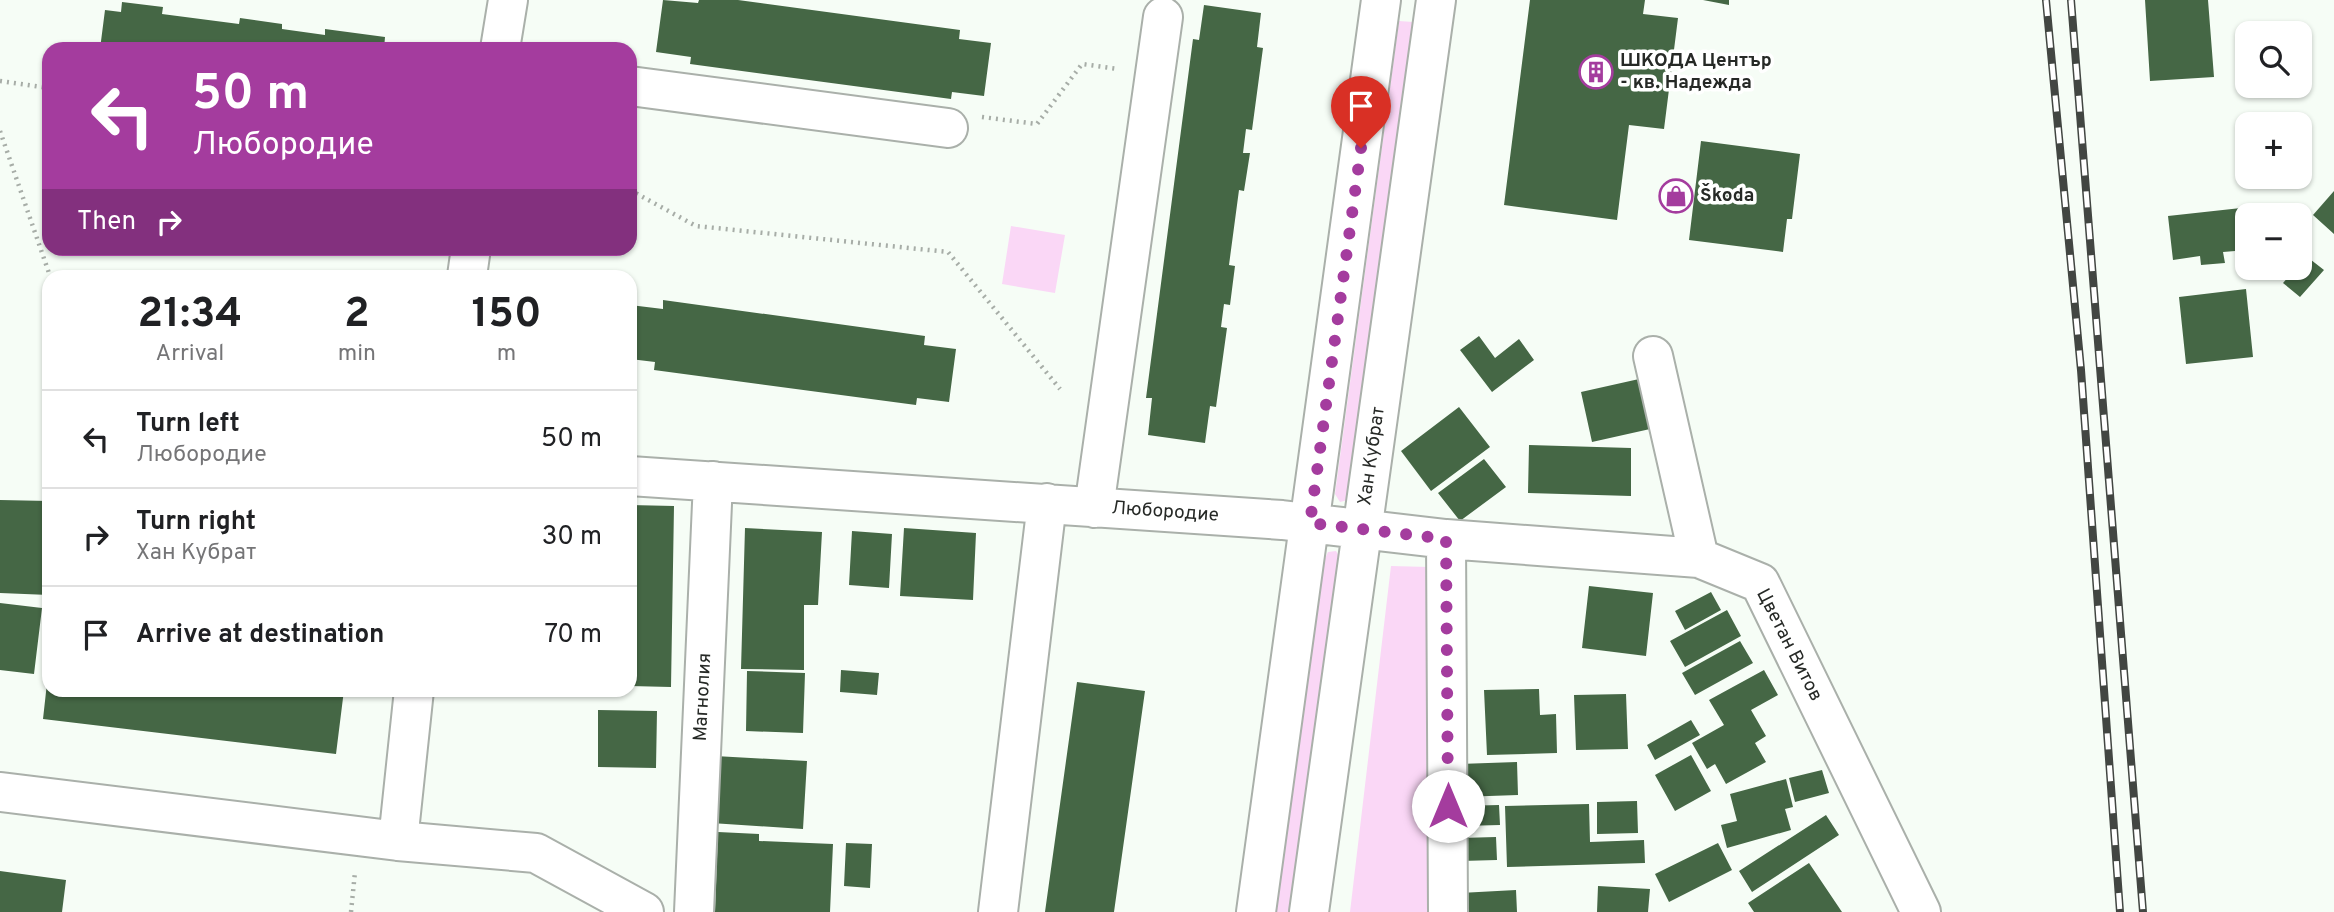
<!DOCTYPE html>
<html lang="en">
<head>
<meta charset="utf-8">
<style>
	body { margin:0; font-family:Overpass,sans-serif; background:#f6f6f6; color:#202124; height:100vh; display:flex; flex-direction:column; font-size:26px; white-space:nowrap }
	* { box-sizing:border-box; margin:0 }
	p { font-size:23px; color:#757577 }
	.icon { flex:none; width:38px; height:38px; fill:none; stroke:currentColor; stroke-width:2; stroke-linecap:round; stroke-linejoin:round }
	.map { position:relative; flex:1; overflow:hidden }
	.panel { position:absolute; left:42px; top:270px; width:595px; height:427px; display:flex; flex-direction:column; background:#fff; border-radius:21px; box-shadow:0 2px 5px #0004 }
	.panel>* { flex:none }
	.banner { position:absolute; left:42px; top:42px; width:595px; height:214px; border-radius:21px; box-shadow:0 2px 5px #0004; background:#a43c9e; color:#fff; overflow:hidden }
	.controls { position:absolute; left:2235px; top:21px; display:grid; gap:14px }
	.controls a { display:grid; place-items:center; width:77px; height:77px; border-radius:14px; background:#fff; box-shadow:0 2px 5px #0004; font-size:35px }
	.pin { position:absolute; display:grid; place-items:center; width:60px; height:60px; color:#fff; margin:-72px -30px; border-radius:50% 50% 50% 0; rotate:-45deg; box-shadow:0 0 7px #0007 }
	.pin .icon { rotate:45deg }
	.me { position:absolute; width:77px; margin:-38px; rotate:0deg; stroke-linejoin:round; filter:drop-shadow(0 0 5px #0008) }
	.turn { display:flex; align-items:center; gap:24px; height:147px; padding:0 35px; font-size:32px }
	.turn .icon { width:91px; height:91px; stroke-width:2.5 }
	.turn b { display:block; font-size:49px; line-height:60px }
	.then { display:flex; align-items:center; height:66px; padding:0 35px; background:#0003; gap:14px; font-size:26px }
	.eta { display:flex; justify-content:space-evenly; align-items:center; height:119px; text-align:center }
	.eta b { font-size:42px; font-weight:700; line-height:49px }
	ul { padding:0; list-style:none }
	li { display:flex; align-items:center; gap:21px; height:98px; padding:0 35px; border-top:2px solid #e0e0e0 }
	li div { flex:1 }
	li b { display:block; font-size:26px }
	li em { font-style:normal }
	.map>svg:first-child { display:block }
</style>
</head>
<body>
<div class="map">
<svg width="2334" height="912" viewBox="0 0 2334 912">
	<rect width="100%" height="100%" fill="#f6fdf6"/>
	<path fill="#fad7f6" d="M1399,21L1413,22L1348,500L1340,502L1335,494Z
		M1011,226L1065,235L1055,293L1002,284Z
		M1336,551L1341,560L1292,912H1275L1323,563L1328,552Z
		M1391,566L1429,567L1433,912H1350Z"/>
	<path fill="#456745" d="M663,0L698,3L699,0H738L960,30L959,39L991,43L984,96L952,92L951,99L690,64L691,57L656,52Z
		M1530,0H1645L1643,14L1678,18L1664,129L1629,125L1617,220L1504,205Z
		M1703,0H1729V5Z
		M2145,0H2208L2214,77L2150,81Z
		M122,2L163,7L162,14L239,24L240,18L282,24V29L325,35V29L385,37L384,49H100L105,10L121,12Z
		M1204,5L1261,13L1257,47L1263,48L1252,130L1246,129L1243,153H1250L1244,191L1239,190L1229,265L1235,266L1230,305L1224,304L1221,327L1227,328L1216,407L1210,406L1205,443L1148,435L1152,398H1146L1193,39L1199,40Z
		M1701,141L1800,154L1792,219H1787L1783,252L1689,240Z
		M2334,191V234L2313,215Z
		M2241,208L2247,250L2223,252L2225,263L2201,265L2200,256L2173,260L2168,216Z
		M2306,256L2324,270L2300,297L2283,283L2296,268H2300Z
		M2246,289L2253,357L2186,364L2179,297Z
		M663,300L925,336L924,345L956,349L949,402L917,398L916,405L654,370L655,362L630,359V305L663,309Z
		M1479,336L1495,358L1519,339L1534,360L1492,392L1460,350Z
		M1648,377L1659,427L1592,442L1581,392Z
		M1459,407L1490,447L1431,491L1401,451Z
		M1529,445L1631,448V496L1528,493Z
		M1484,459L1506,487L1460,521L1438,493Z
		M0,500L49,501V595L0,593Z
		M630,505L674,506L671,687L630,686Z
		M745,528L822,532L818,605H804V670L741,669Z
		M904,528L976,533L973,600L900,596Z
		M852,531L892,534L889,588L849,585Z
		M1589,586L1653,593L1646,656L1582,648Z
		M1711,592L1721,610L1685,630L1675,611Z
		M0,603L42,608L34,674L0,670Z
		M1727,610L1741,636L1685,667L1670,641Z
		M1740,641L1753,663L1695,695L1682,673Z
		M841,670L879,673L877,695L840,692Z
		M1764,670L1778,695L1751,710L1766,736L1755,743L1766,762L1726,784L1715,764L1707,769L1692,743L1724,725L1709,700Z
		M747,671L805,673L803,733L746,731Z
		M1077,682L1145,691L1114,912H1045Z
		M47,683L49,690H344L336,754L43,719Z
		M1539,689L1540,715L1556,714L1557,753L1487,755L1484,690Z
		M1626,694L1628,749L1576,750L1574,695Z
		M598,710L657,711L656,768L598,767Z
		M1691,720L1700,735L1655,760L1647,745Z
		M1691,755L1711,791L1675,811L1655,775Z
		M715,756L807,761L803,829L711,823Z
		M1517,762L1518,795L1460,797L1459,764Z
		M1822,770L1829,793L1795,802L1789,778Z
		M1786,779L1793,807L1785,809L1791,830L1727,848L1721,825L1737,821L1730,794Z
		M1637,801L1638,833L1597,834V802Z
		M1589,804L1590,842L1644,840L1645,863L1507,867L1505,806Z
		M1499,805L1500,825L1462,826L1461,806Z
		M1826,815L1839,835L1752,892L1739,871Z
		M718,832L759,834V841L833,844L830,912H715Z
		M1496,837L1497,860L1461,861L1460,838Z
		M846,843L872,844L870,888L844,886Z
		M1718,843L1732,870L1669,902L1655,874Z
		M1809,863L1842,912H1754L1748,903Z
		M0,871L66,880L62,912H0Z
		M1598,886L1650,889L1648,912H1597Z
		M1516,890L1517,912H1461L1460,893Z"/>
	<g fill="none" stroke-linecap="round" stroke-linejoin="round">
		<defs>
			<path id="minor" d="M500,49L508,0
				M630,86L948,128
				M467,276L471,248
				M1653,356L1699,558
				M630,476L1282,520L1446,539L1699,558L1760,583L1921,912
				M1094,508L1163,17
				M1446,539L1448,912
				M1,792L398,841L536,853L644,912
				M398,841L414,690
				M694,912L713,481
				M998,912L1047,503
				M1256,912L1381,0
				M1309,912L1436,0"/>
		</defs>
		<use href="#minor" stroke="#aab0aa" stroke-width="42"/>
		<path stroke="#a7ada7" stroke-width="4.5" stroke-dasharray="2 5" stroke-linecap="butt" d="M0,81L49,88
			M982,117L1037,124L1082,64L1118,69
			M0,131L50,276
			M630,190L696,226L948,252L1060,389
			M351,912L355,872"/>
		<use href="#minor" stroke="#fff" stroke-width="38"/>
		<defs>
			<path id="rail" d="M2046,0L2081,370L2120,912
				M2071,0L2143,912"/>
		</defs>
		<use href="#rail" stroke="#424642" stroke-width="8"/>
		<use href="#rail" stroke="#fff" stroke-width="5" stroke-dasharray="16" stroke-linecap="butt"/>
	</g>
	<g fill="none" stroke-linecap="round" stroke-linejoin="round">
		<path stroke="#a43c9e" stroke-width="12" stroke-dasharray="0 21.6" d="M1361,148L1310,523L1446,539L1448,806"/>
	</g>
	<defs>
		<symbol id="building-ring" viewBox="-11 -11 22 22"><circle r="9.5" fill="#fff" stroke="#a43c9e" stroke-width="1.5"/><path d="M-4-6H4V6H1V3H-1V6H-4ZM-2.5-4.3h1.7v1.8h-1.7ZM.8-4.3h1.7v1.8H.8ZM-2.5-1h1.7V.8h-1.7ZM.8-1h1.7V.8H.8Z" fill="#a43c9e"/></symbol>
		<symbol id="shop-ring" viewBox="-11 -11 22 22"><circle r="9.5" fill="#fff" stroke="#a43c9e" stroke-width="1.5"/><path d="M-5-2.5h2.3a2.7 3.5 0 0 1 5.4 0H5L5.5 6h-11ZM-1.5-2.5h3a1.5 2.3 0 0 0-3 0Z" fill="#a43c9e"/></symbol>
	</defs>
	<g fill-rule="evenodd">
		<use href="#building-ring" x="1577" y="53" width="38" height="38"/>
		<use href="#shop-ring" x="1657" y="177" width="38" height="38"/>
	</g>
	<g text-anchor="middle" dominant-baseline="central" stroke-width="7" stroke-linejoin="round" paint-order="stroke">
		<g font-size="19" font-weight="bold" fill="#262926" stroke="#fff" text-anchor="start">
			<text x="1620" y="61">ШКОДА Център<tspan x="1620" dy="22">- кв. Надежда</tspan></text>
			<text x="1700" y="196">Škoda</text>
		</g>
		<g font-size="19" fill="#262926" stroke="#fff">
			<text transform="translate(1372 456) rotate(-82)">Хан Кубрат</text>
			<text transform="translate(1165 512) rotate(4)">Любородие</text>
			<text transform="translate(1789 645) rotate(63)">Цветан Витов</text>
			<text transform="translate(703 697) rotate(-87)">Магнолия</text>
		</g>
	</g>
</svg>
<div class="controls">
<a><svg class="icon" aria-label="search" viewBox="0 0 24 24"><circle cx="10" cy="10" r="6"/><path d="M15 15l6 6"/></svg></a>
<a>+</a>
<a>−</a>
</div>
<div class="pin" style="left:1361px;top:148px;background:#d93025"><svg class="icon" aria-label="arrive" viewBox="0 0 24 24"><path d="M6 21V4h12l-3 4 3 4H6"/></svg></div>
<svg class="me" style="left:1448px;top:806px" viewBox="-20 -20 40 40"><circle r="19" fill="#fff"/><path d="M0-13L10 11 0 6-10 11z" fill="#a43c9e"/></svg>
<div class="banner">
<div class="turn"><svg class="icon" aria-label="left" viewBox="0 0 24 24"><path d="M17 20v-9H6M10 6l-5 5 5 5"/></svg><div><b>50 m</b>Любородие</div></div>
<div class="then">Then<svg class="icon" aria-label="right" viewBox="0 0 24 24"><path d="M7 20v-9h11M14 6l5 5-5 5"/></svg></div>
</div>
<section class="panel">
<div class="eta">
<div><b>21:34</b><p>Arrival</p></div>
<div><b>2</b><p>min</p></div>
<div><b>150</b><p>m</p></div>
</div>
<ul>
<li><svg class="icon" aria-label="left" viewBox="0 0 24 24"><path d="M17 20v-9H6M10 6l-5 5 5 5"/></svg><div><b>Turn left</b><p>Любородие</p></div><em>50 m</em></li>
<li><svg class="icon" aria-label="right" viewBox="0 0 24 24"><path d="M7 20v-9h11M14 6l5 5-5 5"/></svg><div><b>Turn right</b><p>Хан Кубрат</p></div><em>30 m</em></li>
<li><svg class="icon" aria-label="arrive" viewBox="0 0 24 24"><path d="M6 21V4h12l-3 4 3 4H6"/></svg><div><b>Arrive at destination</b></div><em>70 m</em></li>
</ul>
</section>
</div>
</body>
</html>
